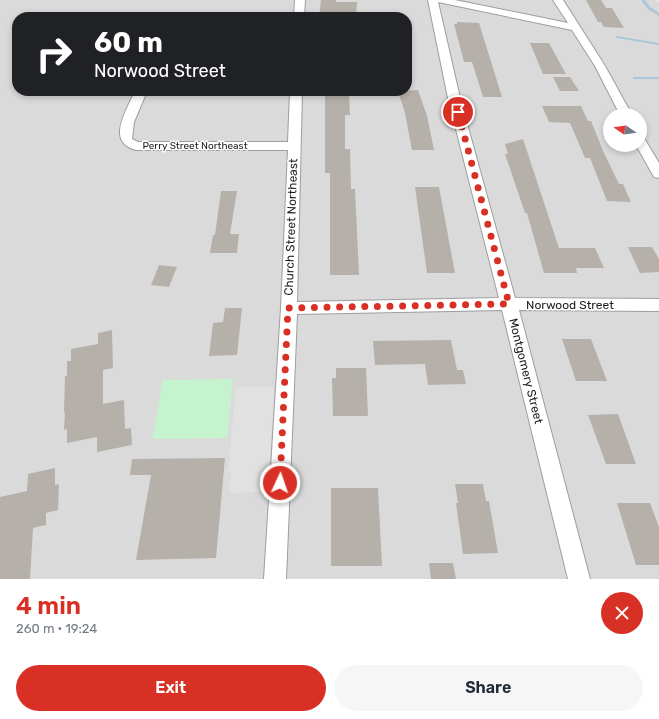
<!DOCTYPE html>
<html lang="en">
<head>
<meta charset="utf-8">
<style>
	body { margin:0; font-family:Rubik,sans-serif; background:#f6f6f7; color:#1f2937; height:100vh; display:flex; flex-direction:column; font-size:15px; white-space:nowrap }
	* { box-sizing:border-box; margin:0 }
	p { font-size:13px; color:#747a83 }
	.icon { flex:none; width:22px; height:22px; fill:none; stroke:currentColor; stroke-width:2; stroke-linecap:round; stroke-linejoin:round }
	.map { position:relative; height:579px; overflow:hidden }
	.panel { display:flex; flex-direction:column; background:#fff; flex:1 }
	.panel>* { flex:none }
	.banner { position:absolute; left:12px; top:12px; width:400px; height:84px; border-radius:16px; box-shadow:0 2px 6px #0003; background:#202124; color:#fff; overflow:hidden }
	.needle { width:26px; rotate:283deg }
	.fabs { position:absolute; left:603px; top:108px; display:grid; gap:8px }
	.fabs a { display:grid; place-items:center; width:44px; height:44px; border-radius:50%; background:#fff; box-shadow:0 2px 6px #0003; font-size:20px }
	.pin { position:absolute; display:grid; place-items:center; width:34px; height:34px; color:#fff; margin:-17px; border:2px solid #fff; border-radius:50%; box-shadow:0 1px 4px #0007 }
	.me { position:absolute; width:44px; margin:-22px; rotate:3deg; stroke-linejoin:round; filter:drop-shadow(0 0 3px #0008) }
	.turn { display:flex; align-items:center; gap:14px; height:84px; padding:0 16px; font-size:18px }
	.turn .icon { width:52px; height:52px; stroke-width:2.5 }
	.turn b { display:block; font-size:28px; line-height:34px }
	.round { display:grid; place-items:center; flex:none; width:42px; height:42px; border-radius:21px; background:#f6f6f7 }
	.summary { display:flex; align-items:center; justify-content:space-between; height:68px; padding:0 16px }
	h1 { font-size:24px; font-weight:600; line-height:30px; color:#d93025 }
	.cta { display:flex; gap:8px; margin-top:auto; padding:8px 16px }
	.cta a { flex:1; height:46px; border-radius:24px; background:#d93025; color:#fff; font-size:16px; font-weight:600; line-height:46px; text-align:center }
	.cta a+a { background:#f6f6f7; color:#1f2937 }
	.map>svg:first-child { display:block }
</style>
</head>
<body>
<div class="map">
<svg width="659" height="579" viewBox="0 0 659 579">
	<rect width="100%" height="100%" fill="#edebe4"/>
	<path fill="#dbdada" fill-rule="evenodd" d="M0,0H656L659,2V579H0ZM17,17H407V91H17ZM610,115H640V145H610Z"/>
	<path fill="#c5f3cd" d="M233,379L227,438L152,439L163,380Z"/>
	<path fill="#e1e1e1" d="M274,386L268,492L229,493L231,472H228L236,387Z"/>
	<g fill="none" stroke-linecap="round" stroke-linejoin="round">
		<path fill="#a9c7d6" fill-rule="evenodd" d="M641,0H645L650,7L659,13V16L648,9Z
			M616,36L659,43V45L617,38H616Z
			M633,77H659V79H633Z"/>
	</g>
	<path fill="#b6b0aa" d="M321,0H336V2H357L356,17H319Z
		M586,0H601L606,8H612L624,28L604,27L601,22H598Z
		M457,22L479,23L502,97H483L472,62H464L454,24H457Z
		M530,43H549L566,74H543Z
		M553,77H570L579,91H560Z
		M418,90L427,116L434,150H412L405,113L398,91Z
		M325,91H343V95H349L350,115H345V149H350L351,189H355L359,275H330V173H325Z
		M542,106H581L588,121H591L604,153L619,184H623L631,202L607,201L590,158H585L570,123L549,122Z
		M523,139L559,248H595L604,268H576L577,273H544L527,213H525L505,154H508L505,144Z
		M415,187H439L455,273H427Z
		M221,191H237L230,234H239L237,253H210L213,235H215Z
		M628,247H652L659,259V272L640,273Z
		M159,265L177,267L169,287L151,285Z
		M225,308H242L237,355L209,356L213,323L223,322Z
		M112,330L113,368L103,370V404L124,400L125,429L131,428L132,445L97,452V437L67,443V429L64,430L65,412L64,413L65,376H67V361H71V349L98,344V333Z
		M562,339H591L607,381H576Z
		M451,340L457,370H463L466,384L428,385L425,364L375,365L373,341Z
		M336,368H366L368,416H333L332,378H336Z
		M618,414L636,464H606L588,415Z
		M225,458L216,558L136,560L151,475H130L132,459Z
		M55,468V485L59,484L58,510L46,513V525L33,528L30,579H0V497L27,491L28,474Z
		M455,484H483L486,501H489L498,553L463,554L456,503H458Z
		M331,488H378L382,566H331Z
		M617,503H650L659,527V565H636Z
		M429,563H453L456,579H431Z"/>
	<g fill="none" stroke-linecap="round" stroke-linejoin="round">
		<defs>
			<path id="street" d="M295,0H305L304,17H294Z
				M428,0H455L568,23L553,0H563L605,66L632,115H620L595,66L572,30L438,2L460,98L515,298L659,299V311L519,310L590,579H568L502,310L297,314L286,579H264L281,308L288,150H136C105,142 127,110 135,91H147L134,122L132,139L138,142H288L290,91H302L297,302L499,298L448,98Z
				M640,137L644,138L659,163V178L654,177L636,145H640Z"/>
		</defs>
		<use href="#street" stroke="#9e9e9e" stroke-width="2"/>
		<use href="#street" fill="#fff" fill-rule="evenodd"/>
	</g>
	<g fill="none" stroke-linecap="round" stroke-linejoin="round">
		<path stroke="#d93025" stroke-width="7" stroke-dasharray="0 12.6" d="M280,483L288,308L509,304L458,112"/>
	</g>
	<g text-anchor="middle" dominant-baseline="central" stroke-width="3" stroke-linejoin="round" paint-order="stroke">
		<g font-size="10" fill="#1d1d1d" stroke="#fff">
			<text x="195" y="146">Perry Street Northeast</text>
		</g>
		<g font-size="12" fill="#1d1d1d" stroke="#fff">
			<text transform="translate(291 227) rotate(-88)">Church Street Northeast</text>
			<text x="570" y="305">Norwood Street</text>
			<text transform="translate(526 371) rotate(76)">Montgomery Street</text>
		</g>
	</g>
</svg>
<div class="fabs">
<a><svg class="needle" viewBox="-14 -14 28 28"><path d="M0-13l5 13h-10z" fill="#e53935"/><path d="M0 13l5-13h-10z" fill="#747a83"/></svg></a>
</div>
<div class="pin" style="left:458px;top:112px;background:#d93025"><svg class="icon" aria-label="arrive" viewBox="0 0 24 24"><path d="M6 21V4h12l-3 4 3 4H6"/></svg></div>
<svg class="me" style="left:280px;top:483px" viewBox="-20 -20 40 40"><circle r="17" fill="#d93025" stroke="#fff" stroke-width="3"/><path d="M0-11L8 9 0 5-8 9z" fill="#fff"/></svg>
<div class="banner">
<div class="turn"><svg class="icon" aria-label="right" viewBox="0 0 24 24"><path d="M7 20v-9h11M14 6l5 5-5 5"/></svg><div><b>60 m</b>Norwood Street</div></div>
</div>
</div>
<section class="panel">
<div class="summary"><div><h1>4 min</h1><p>260 m · 19:24</p></div><a class="round" style="background:#d93025;color:#fff"><svg class="icon" aria-label="close" viewBox="0 0 24 24"><path d="M6 6l12 12M18 6L6 18"/></svg></a></div>
<div class="cta"><a>Exit</a><a>Share</a></div>
</section>
</body>
</html>
